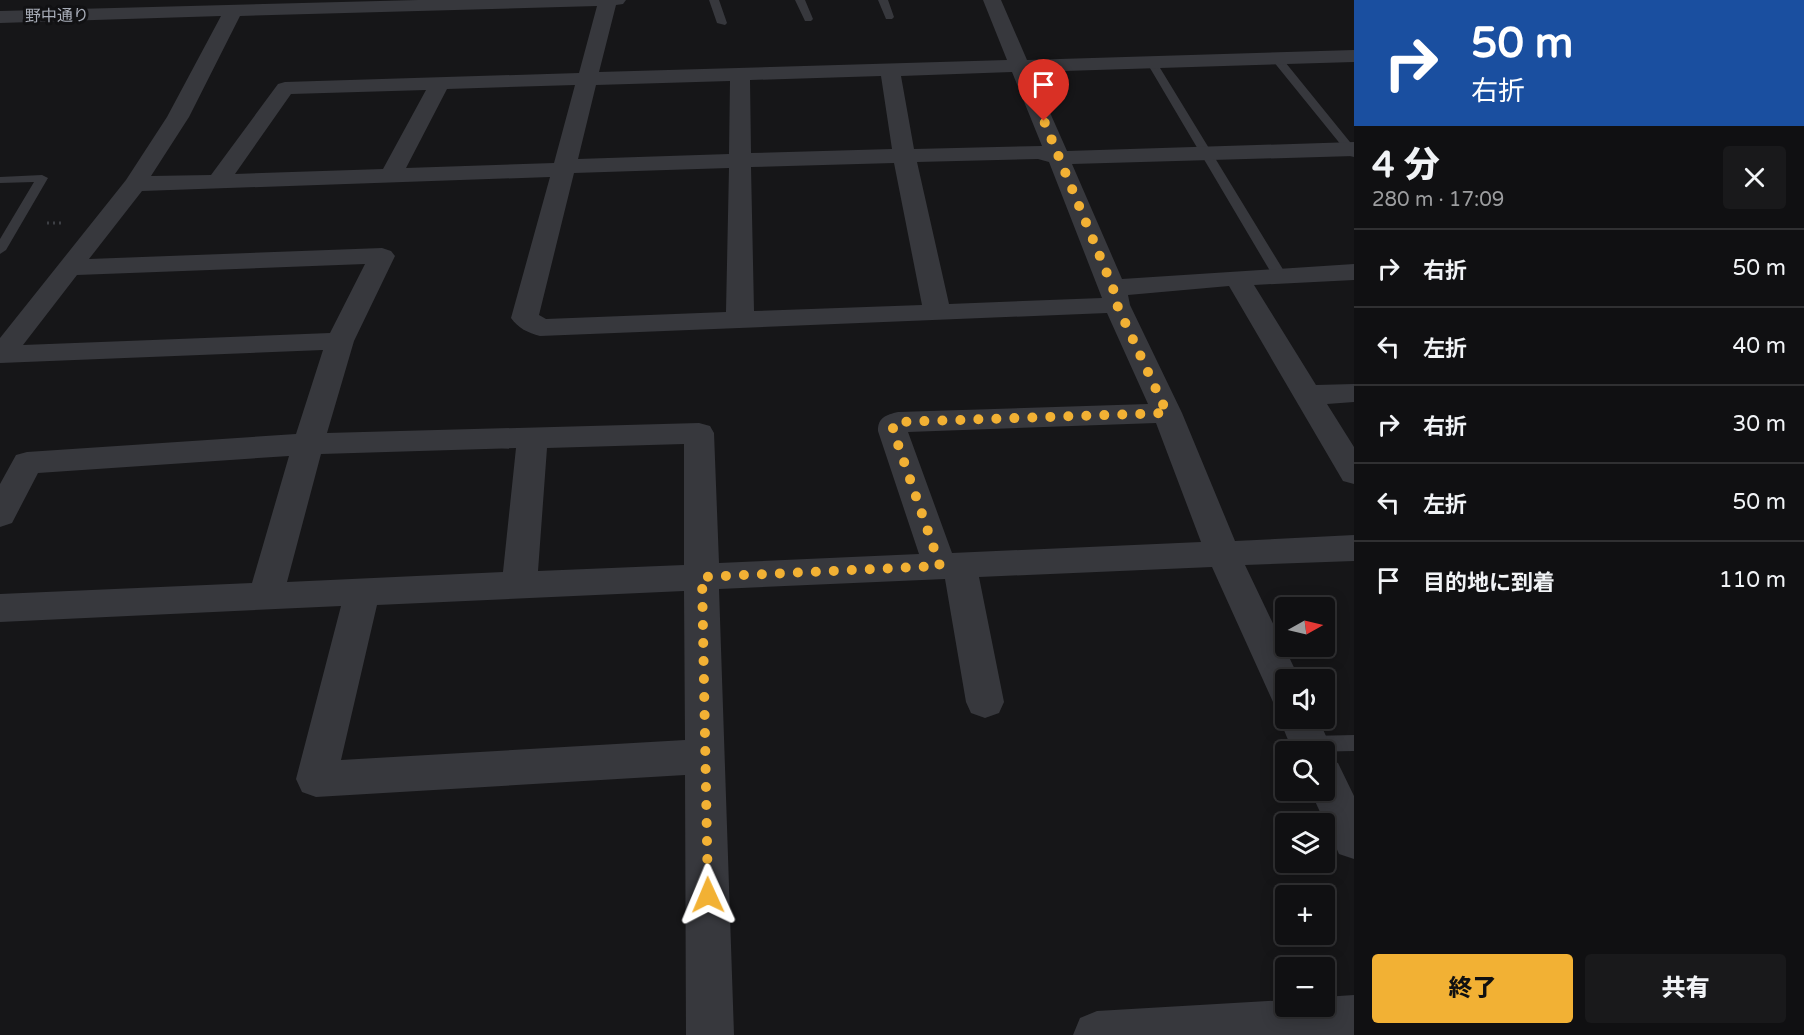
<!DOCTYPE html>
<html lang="ja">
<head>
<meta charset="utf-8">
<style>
	body { margin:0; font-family:"Varela Round","Noto Sans JP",sans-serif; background:#19191b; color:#f1f3f6; height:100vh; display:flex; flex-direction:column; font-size:22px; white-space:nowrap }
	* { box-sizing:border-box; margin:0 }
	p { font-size:20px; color:#9c9d9f }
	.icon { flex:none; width:33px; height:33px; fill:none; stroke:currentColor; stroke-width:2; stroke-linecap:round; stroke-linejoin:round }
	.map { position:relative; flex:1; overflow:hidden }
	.side { display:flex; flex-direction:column; background:#101012; width:450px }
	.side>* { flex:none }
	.hud { background:#1a4fa0; color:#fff; overflow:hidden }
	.needle { width:39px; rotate:82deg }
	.tools { position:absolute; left:1275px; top:597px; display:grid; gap:12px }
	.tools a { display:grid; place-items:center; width:60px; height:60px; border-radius:6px; background:#101012; box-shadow:0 3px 15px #0003,0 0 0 2px #303032; font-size:30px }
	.pin { position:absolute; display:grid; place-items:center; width:51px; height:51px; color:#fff; margin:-62px -26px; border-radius:50% 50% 50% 0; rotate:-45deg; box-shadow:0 0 6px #0007 }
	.pin .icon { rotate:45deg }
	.me { position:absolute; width:66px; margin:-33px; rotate:359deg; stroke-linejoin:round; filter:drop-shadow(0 0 4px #0008) }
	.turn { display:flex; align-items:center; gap:21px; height:126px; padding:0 18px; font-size:27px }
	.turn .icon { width:78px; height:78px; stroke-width:2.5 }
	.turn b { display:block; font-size:42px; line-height:51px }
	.round { display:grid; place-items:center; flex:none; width:63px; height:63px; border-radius:6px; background:#19191b }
	.head { display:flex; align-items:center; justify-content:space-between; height:102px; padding:0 18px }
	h1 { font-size:36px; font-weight:800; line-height:45px }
	.primary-button { display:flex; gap:12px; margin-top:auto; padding:12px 18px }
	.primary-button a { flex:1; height:69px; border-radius:6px; background:#f2b134; color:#111; font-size:24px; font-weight:800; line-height:69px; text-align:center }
	.primary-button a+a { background:#19191b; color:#f1f3f6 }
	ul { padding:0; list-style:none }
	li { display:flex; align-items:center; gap:18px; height:78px; padding:0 18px; border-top:2px solid #303032 }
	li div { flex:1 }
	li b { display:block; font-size:22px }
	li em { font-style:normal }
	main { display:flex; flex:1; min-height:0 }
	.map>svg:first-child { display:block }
</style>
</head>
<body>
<main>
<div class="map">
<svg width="1354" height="1035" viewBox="0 0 1354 1035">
	<rect width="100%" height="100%" fill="#161618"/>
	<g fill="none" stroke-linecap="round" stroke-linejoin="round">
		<path stroke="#3d3f44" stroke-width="3" stroke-dasharray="2 4" stroke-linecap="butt" d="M47,223H64"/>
		<path fill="#37383d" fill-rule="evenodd" d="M709,0H719L727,23L725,25L717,23Z
			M795,0H805L813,19L811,21H805Z
			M878,0H888L894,17L892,19H886Z
			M1273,57H1281L1354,147V157L1350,156L1273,61Z
			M1148,61L1157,63L1287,276L1285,279H1275L1273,276L1147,63Z
			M42,175L48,178L6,250L0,254V239L34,182L0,183V177Z
			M1354,735V751L1304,752L1300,745L1303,739L1310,736Z"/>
		<path fill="#37383d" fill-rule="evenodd" d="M418,0H626L623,4L616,5L599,72L1007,60L983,0H1001L1027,60L1354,50V62L1032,72L1067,151L1354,142V156L1072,164L1122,279L1354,264V280L1254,285L1316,385L1354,384V402L1327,404L1354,447V484L1343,481L1229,286L1128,295L1130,305L1182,413L1235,541L1354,535V561L1245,565L1300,680H1286V718H1318L1333,752L1329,760L1338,763L1354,796V859L1339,854L1310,790H1324V752H1293L1279,718L1285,706L1273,702L1212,567L979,577L1004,702L999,713L985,718L971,713L966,702L945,579L719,589L734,1035H686L685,775L316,797L302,792L296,779L341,606L0,622V594L252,583L289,456L38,473L12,523L0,527V484L16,455L27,452L296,434L323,350L0,363V338L126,180L167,117L221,16L0,23V11ZM597,6L579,73L285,82L278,84L211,175L151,176L189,117L240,16ZM1012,72L1042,146L914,149L901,76ZM881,76L892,149L751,153L750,80ZM730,81L729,154L578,159L596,85ZM575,85L554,163L406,168L447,89ZM426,90L383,169L235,174L291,94ZM1038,159L1049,162L1102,298L949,304L917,162ZM894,163L922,305L754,311L751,167ZM729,168L726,312L546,319L539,315L574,173ZM550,177L511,318C518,328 528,333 540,336L1107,313L1148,404L898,412C886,415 878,417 878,431L919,554L719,563L714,433L710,426L699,423L327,433L354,341L395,256L391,251L382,248L89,259L142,191ZM365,264L330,333L23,345L77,275ZM1156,423L1201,542L952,553L908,432ZM684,444V565L538,571L547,448ZM516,448L503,572L287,582L321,454ZM684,591L685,740L341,760L377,605Z
			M1354,995V1035H1073L1080,1018L1097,1011L1286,1000V1006H1324V997Z"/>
	</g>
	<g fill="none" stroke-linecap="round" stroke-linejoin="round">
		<path stroke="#f2b134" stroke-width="10" stroke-dasharray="0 18" d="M708,895L702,577L940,566L893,430V424L898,422L1167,413L1117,305L1113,288L1044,121"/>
	</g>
	<g text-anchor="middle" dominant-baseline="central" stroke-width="6" stroke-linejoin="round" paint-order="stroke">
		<g font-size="16" fill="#a8adb8" stroke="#111113">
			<text transform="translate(57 16) rotate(-1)">野中通り</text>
		</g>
	</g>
</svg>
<div class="tools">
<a><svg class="needle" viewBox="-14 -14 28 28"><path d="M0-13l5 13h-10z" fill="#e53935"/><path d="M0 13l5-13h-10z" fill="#9c9d9f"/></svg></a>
<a><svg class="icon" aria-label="sound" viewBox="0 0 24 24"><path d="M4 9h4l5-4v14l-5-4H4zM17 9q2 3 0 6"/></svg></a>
<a><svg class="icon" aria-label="search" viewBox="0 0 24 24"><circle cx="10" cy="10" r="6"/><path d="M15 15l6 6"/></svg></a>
<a><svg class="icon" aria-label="layers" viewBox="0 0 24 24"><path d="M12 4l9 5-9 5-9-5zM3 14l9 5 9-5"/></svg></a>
<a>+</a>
<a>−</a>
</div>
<div class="pin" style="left:1044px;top:121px;background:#d93025"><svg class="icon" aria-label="arrive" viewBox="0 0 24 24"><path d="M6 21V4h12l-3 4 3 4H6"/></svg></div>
<svg class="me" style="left:708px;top:895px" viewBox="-20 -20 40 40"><path d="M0-17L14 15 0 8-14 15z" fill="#f2b134" stroke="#fff" stroke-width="4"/></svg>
</div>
<section class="side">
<div class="hud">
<div class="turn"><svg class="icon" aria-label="right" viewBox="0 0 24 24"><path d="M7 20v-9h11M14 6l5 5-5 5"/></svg><div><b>50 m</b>右折</div></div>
</div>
<div class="head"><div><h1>4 分</h1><p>280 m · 17:09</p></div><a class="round"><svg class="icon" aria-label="close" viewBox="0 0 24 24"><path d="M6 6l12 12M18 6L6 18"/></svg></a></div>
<ul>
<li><svg class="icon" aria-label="right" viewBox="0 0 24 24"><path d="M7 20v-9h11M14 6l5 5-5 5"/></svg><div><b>右折</b></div><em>50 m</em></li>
<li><svg class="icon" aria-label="left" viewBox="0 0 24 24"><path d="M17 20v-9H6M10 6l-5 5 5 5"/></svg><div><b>左折</b></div><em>40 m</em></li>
<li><svg class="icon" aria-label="right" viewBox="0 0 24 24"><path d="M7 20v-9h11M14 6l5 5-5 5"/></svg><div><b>右折</b></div><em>30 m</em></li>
<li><svg class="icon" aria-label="left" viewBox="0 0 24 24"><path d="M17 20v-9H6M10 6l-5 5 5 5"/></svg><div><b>左折</b></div><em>50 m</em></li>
<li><svg class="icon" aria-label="arrive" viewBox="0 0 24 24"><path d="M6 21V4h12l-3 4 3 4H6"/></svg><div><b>目的地に到着</b></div><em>110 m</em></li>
</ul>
<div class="primary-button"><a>終了</a><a>共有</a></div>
</section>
</main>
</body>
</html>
